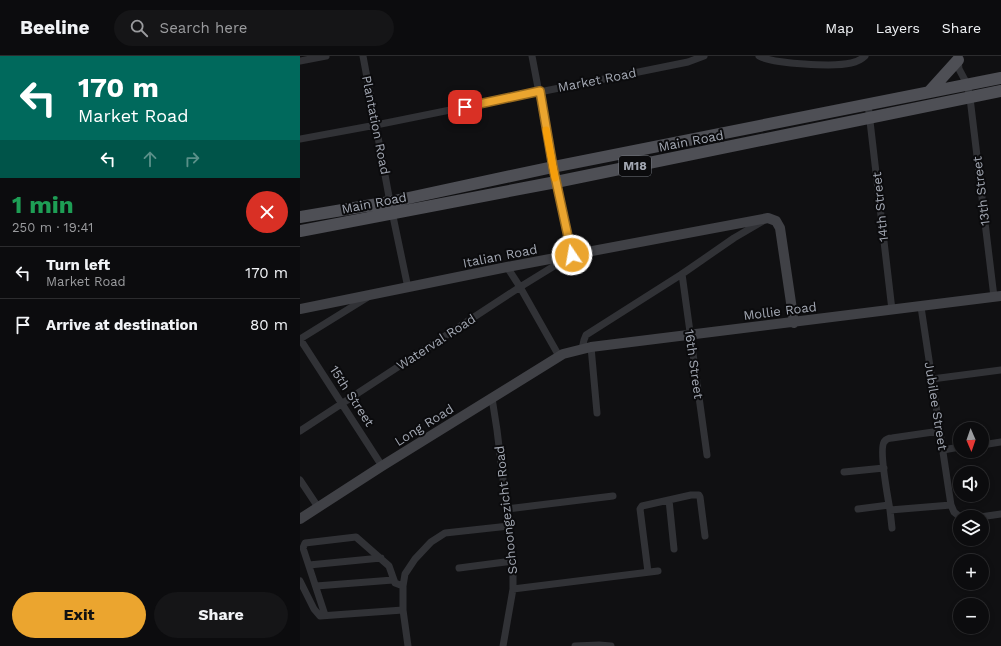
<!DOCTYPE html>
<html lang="en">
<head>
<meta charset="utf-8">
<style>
	body { margin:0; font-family:"Work Sans",sans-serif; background:#151517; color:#f1f3f6; height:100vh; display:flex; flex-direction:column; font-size:15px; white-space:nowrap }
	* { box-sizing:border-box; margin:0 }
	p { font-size:13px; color:#9a9b9e }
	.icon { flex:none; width:22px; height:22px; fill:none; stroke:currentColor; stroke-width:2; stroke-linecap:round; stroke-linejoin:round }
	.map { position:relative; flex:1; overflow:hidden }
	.details { display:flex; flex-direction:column; background:#0c0c0e; width:300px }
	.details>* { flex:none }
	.banner { background:#00695c; color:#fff; overflow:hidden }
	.needle { width:26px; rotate:178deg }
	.buttons { position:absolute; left:653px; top:366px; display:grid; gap:8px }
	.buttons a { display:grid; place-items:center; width:36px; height:36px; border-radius:50%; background:#0c0c0e; box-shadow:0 2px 6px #0003,0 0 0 1px #2c2c2e; font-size:20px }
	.pin { position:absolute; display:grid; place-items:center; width:34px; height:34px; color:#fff; margin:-17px; border-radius:8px; box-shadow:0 2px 6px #0006 }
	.me { position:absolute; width:44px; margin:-22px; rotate:348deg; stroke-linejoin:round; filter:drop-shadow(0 0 3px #0008) }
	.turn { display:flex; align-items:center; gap:14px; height:84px; padding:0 12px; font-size:18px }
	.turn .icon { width:52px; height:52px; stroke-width:2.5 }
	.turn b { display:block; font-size:28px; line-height:34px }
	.lanes { display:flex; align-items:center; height:38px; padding:0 12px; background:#0003; justify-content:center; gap:20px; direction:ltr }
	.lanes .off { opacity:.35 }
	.round { display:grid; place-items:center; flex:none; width:42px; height:42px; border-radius:21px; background:#151517 }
	.headline { display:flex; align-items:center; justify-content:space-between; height:68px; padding:0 12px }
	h1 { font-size:24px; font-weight:700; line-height:30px; color:#1e9e55 }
	.button { display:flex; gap:8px; margin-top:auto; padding:8px 12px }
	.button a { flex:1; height:46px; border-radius:24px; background:#eba52f; color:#111; font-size:16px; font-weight:700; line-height:46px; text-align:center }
	.button a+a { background:#151517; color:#f1f3f6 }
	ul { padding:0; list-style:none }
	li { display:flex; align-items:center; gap:12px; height:52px; padding:0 12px; border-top:1px solid #2c2c2e }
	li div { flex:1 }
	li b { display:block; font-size:15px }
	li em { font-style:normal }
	header { display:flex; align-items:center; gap:24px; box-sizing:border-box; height:56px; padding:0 20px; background:#0c0c0e; border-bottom:1px solid #2c2c2e }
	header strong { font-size:19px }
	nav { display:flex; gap:22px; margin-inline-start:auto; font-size:14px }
	.search { width:280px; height:36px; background:#151517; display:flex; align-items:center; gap:10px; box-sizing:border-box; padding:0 14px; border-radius:22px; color:#9a9b9e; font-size:15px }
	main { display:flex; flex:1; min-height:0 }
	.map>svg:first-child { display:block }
</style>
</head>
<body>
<header>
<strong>Beeline</strong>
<div class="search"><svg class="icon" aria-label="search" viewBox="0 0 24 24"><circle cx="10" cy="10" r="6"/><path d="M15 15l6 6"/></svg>Search here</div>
<nav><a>Map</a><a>Layers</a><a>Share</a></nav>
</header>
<main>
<section class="details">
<div class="banner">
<div class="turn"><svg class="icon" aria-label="left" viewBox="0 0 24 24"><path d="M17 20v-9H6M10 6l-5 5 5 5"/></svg><div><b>170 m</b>Market Road</div></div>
<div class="lanes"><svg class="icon" aria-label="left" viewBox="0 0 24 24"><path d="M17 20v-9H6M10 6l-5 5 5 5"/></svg><svg class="icon off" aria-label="ahead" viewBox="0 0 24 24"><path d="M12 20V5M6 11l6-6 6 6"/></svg><svg class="icon off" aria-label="right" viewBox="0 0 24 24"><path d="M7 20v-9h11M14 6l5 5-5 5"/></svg></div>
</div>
<div class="headline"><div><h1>1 min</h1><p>250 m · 19:41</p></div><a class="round" style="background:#d93025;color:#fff"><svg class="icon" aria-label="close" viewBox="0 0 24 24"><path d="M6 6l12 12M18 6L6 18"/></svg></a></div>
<ul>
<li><svg class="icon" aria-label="left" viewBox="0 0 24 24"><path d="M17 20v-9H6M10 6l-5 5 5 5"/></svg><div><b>Turn left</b><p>Market Road</p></div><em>170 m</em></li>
<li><svg class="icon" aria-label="arrive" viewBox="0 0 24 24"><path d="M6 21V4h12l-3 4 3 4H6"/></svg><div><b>Arrive at destination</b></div><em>80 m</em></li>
</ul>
<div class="button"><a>Exit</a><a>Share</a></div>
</section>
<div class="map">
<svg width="701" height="590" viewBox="0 0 701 590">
	<rect width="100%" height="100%" fill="#101012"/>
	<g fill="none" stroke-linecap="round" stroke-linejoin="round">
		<path stroke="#313236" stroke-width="7" d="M63,0L90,146L108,232
			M459,0C473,8 535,11 551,7C556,6 561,4 565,0
			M658,3L659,13L667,28L670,42L694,241
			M0,5L26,0
			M568,48L592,254
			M0,83L76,69L388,6L404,0
			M207,211L220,231L259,300
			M382,218L407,399
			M621,251L651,449L654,456L660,461
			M0,283L82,410
			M0,283L68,241
			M291,291L297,357
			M282,293L284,284L286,279L382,218L434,182L463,165
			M632,323L701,314
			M192,342L197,374L213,505V533L203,590
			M0,375L220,231L272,199L256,126L232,0
			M682,389L701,386
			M643,394L660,391
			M544,416L584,412
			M0,424L18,451
			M369,444L374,493
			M207,453L313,440
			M558,453L589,449
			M590,454C588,443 579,394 584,386C586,383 589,382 592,382L640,375
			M680,461L701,458
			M592,472L590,454L651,449
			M9,509L81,502
			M159,512L213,505
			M348,516L340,453L342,450L391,439H399L400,441L405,480
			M0,525L14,553L20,560L103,554
			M16,530L93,524
			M213,533L358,515
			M25,559L3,492L5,487L56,481L89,510L95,527L103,530
			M108,590L103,554V530L105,518L115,503L131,486L145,477L209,470
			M275,590L299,589L311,590"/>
		<path stroke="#404146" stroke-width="10" d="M0,253L207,211L468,162L476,165L480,172L494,267
			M0,463L82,410L263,298L291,291L701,240"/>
		<path stroke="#4e4f55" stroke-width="12" d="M629,36L658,4
			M0,161L90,146L253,111L701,22
			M0,175L256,126L701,35"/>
	</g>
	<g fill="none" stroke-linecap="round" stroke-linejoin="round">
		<defs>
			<path id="route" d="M165,51L240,35L253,111L272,199"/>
		</defs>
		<use href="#route" stroke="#996b1f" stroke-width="10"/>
		<use href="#route" stroke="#eba52f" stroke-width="7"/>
		<path stroke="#f59e0b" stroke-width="7" d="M246,74L255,122"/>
	</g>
	<g text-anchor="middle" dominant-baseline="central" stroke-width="4" stroke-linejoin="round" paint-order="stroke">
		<rect fill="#0b0b0d" stroke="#757880" stroke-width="1" x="319" y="100" width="32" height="20" rx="3"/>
		<g font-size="12" font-weight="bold" fill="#a2a7b2">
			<text x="335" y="110">M18</text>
		</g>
		<g font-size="13" fill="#a2a7b2" stroke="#0b0b0d">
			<text transform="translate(297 24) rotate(-11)">Market Road</text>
			<text transform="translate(76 69) rotate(79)">Plantation Road</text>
			<text transform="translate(391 85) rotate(-11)">Main Road</text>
			<text transform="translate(681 135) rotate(-97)">13th Street</text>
			<text transform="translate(74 147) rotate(-11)">Main Road</text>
			<text transform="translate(580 151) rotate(-96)">14th Street</text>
			<text transform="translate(200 200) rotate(-11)">Italian Road</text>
			<text transform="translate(480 255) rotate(-7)">Mollie Road</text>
			<text transform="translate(136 286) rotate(-33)">Waterval Road</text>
			<text transform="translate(394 308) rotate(82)">16th Street</text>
			<text transform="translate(52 340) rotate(57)">15th Street</text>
			<text transform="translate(636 350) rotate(81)">Jubilee Street</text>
			<text transform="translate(124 369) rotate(-32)">Long Road</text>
			<text transform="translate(206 454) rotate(-96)">Schoongezicht Road</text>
		</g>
	</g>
</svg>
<div class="buttons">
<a><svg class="needle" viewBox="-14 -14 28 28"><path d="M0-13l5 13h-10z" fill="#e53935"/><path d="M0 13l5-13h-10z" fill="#9a9b9e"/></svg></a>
<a><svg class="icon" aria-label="sound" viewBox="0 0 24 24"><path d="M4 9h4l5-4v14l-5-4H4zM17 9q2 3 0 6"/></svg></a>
<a><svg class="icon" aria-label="layers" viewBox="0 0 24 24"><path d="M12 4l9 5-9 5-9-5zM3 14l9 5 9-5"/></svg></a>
<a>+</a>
<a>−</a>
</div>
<div class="pin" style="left:165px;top:51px;background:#d93025"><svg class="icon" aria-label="arrive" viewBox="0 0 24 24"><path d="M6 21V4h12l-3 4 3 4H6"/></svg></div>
<svg class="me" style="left:272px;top:199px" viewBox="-20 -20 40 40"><circle r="17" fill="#eba52f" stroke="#fff" stroke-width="3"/><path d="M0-11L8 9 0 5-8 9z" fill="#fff"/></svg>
</div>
</main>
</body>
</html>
